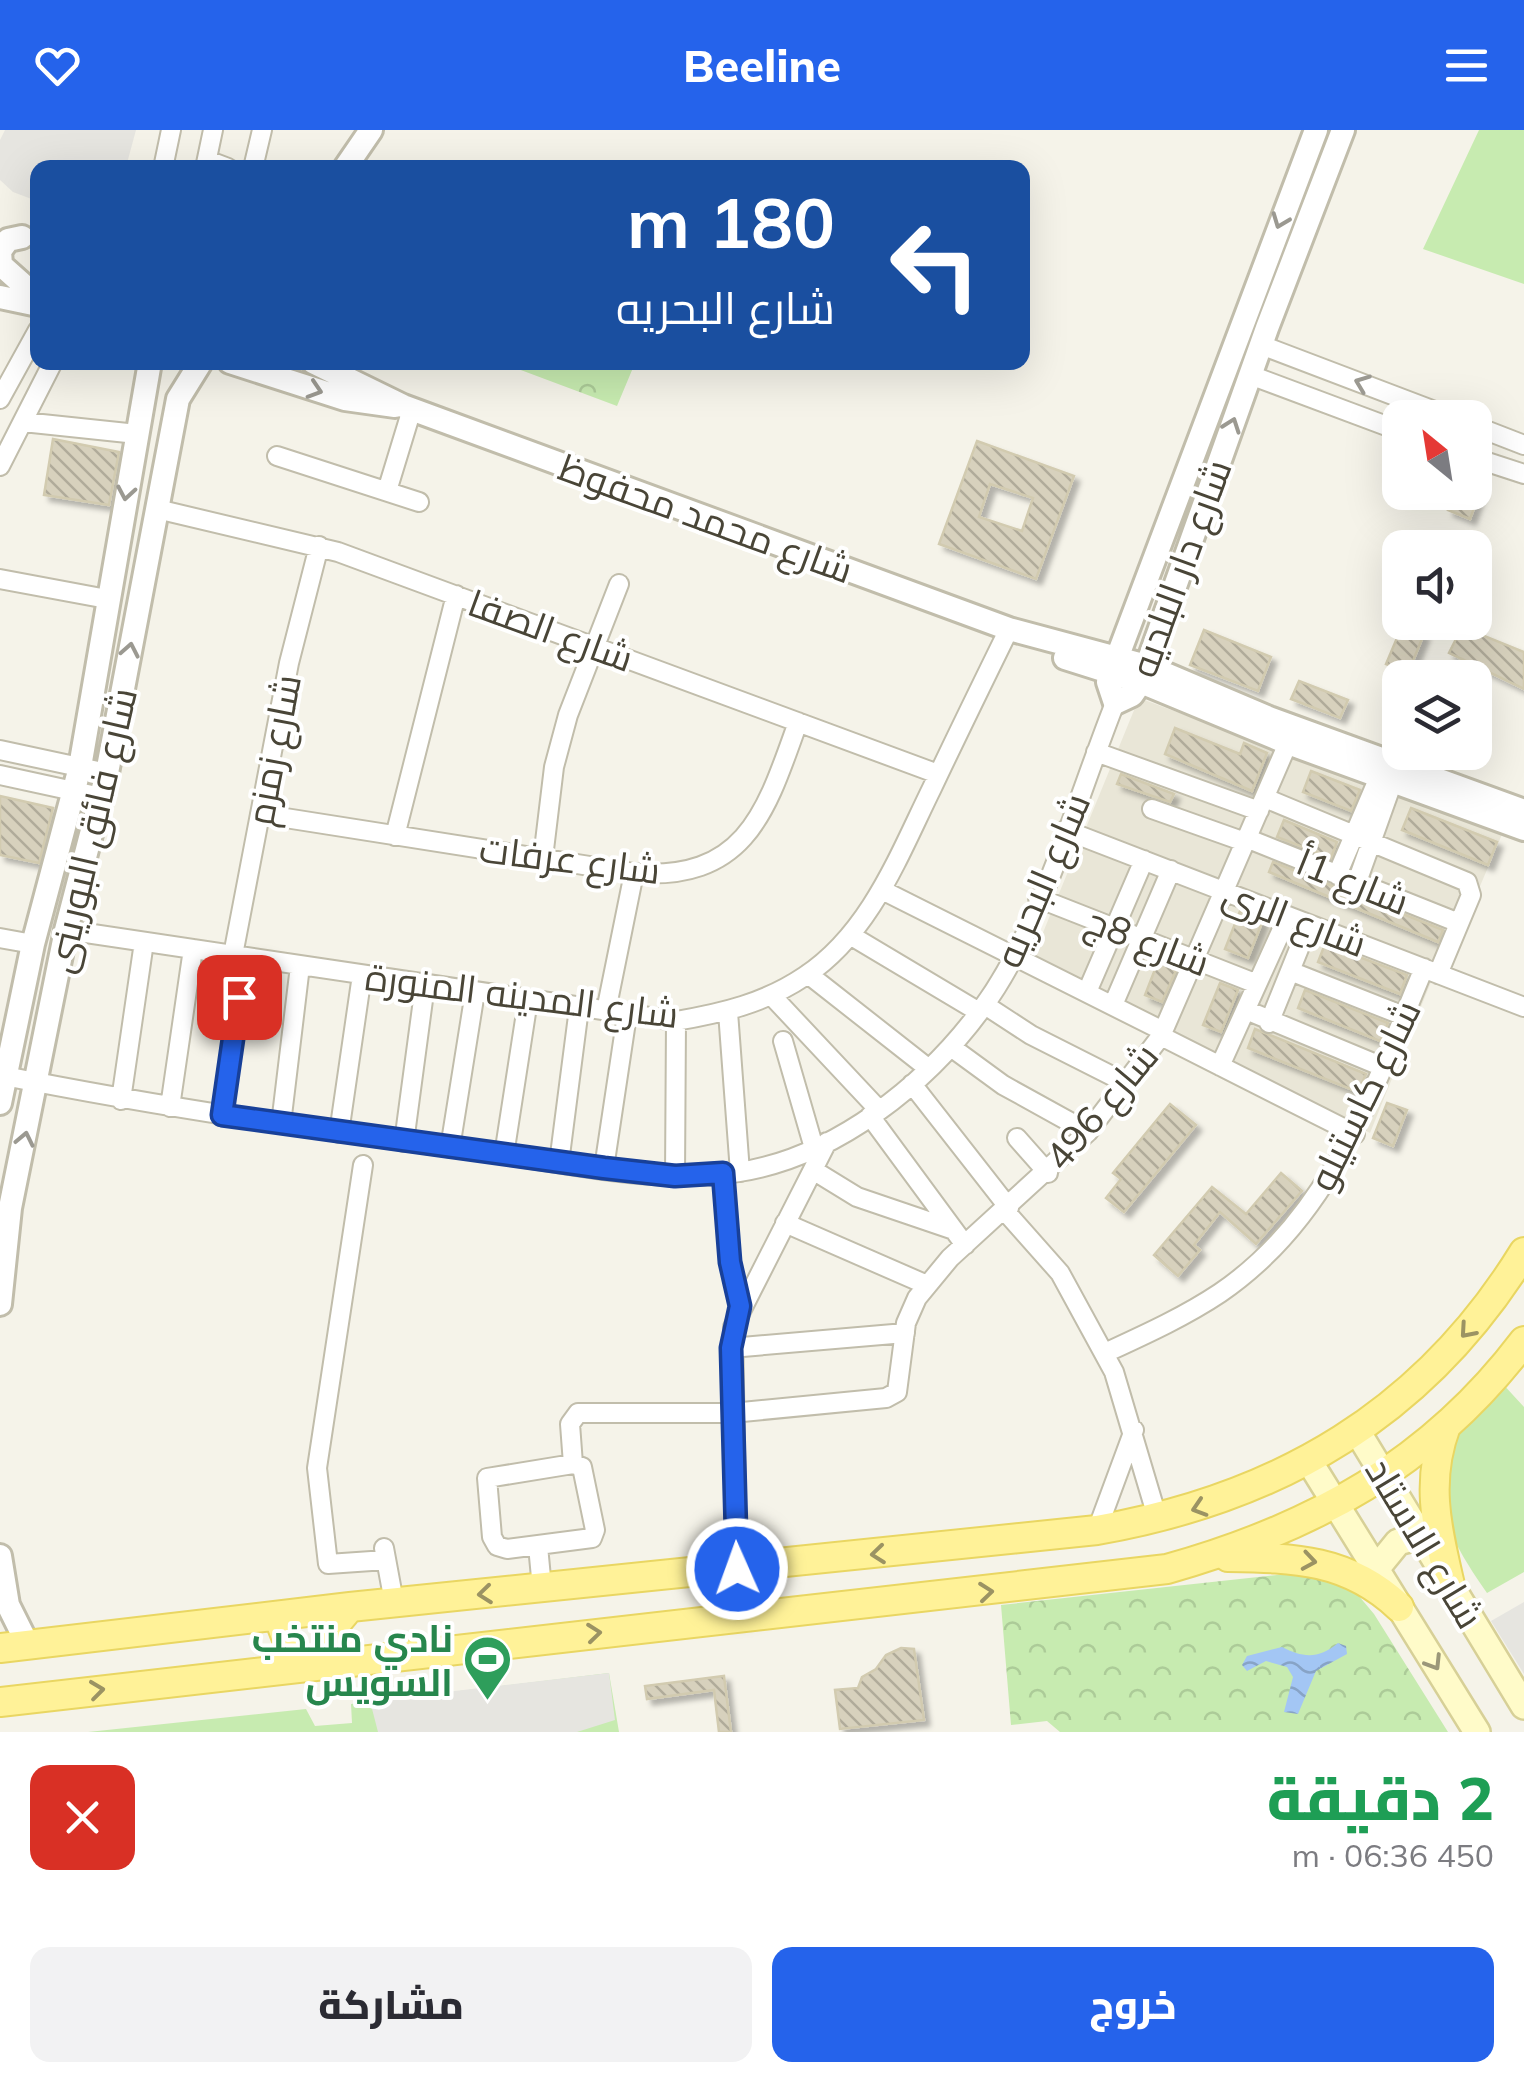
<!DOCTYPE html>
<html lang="ar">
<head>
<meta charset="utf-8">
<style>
	body { margin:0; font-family:Mulish,Cairo,sans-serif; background:#f2f2f3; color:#2b2b33; direction:rtl; height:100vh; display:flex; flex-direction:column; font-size:38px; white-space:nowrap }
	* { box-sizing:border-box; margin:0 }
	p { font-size:32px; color:#7c7c81 }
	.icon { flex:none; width:55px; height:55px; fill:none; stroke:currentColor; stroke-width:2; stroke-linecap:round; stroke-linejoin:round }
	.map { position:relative; height:1602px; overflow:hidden; direction:ltr }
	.side { display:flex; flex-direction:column; background:#fff; flex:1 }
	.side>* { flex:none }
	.banner { position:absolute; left:30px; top:30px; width:1000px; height:210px; border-radius:20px; box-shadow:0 10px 40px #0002; direction:rtl; background:#1a4fa0; color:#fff; overflow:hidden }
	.needle { width:65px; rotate:330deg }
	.buttons { position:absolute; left:1382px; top:270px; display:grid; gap:20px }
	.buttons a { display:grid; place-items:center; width:110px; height:110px; border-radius:20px; background:#fff; box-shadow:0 10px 40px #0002; font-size:50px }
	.pin { position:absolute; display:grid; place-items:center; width:85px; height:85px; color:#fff; margin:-42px; border-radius:20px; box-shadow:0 5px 15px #0006 }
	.me { position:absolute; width:110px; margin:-55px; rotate:358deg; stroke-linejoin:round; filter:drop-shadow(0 0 8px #0008) }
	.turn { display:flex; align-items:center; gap:35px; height:210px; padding:0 30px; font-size:45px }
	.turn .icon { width:130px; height:130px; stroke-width:2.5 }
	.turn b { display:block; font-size:70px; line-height:85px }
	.round { display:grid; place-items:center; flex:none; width:105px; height:105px; border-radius:20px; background:#f2f2f3 }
	.head { display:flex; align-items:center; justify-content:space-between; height:170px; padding:0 30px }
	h1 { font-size:60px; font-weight:800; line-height:75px; color:#1e9e55 }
	.cta { display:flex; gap:20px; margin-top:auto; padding:20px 30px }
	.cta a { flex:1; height:115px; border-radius:20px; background:#2563eb; color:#fff; font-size:40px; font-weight:800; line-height:115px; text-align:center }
	.cta a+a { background:#f2f2f3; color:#2b2b33 }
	header { display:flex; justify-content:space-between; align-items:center; height:130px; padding:0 30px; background:#2563eb; color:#fff; font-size:45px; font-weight:800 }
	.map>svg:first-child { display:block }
</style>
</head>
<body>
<header><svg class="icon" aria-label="menu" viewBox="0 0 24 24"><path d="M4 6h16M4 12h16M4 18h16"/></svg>Beeline<svg class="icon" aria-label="heart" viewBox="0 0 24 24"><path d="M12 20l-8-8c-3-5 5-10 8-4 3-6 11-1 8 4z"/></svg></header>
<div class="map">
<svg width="1524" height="1602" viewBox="0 0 1524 1602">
	<defs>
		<pattern id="forest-crowns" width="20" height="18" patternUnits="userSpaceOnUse" patternTransform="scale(2.5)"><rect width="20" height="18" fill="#c7ebb0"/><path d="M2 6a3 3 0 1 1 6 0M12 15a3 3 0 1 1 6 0" fill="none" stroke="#accb98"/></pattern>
		<pattern id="water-waves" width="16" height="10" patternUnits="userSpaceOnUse" patternTransform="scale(2.5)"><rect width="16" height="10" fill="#a3c6f4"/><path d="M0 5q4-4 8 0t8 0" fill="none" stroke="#87a3c6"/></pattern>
		<pattern id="building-back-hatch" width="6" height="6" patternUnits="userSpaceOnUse" patternTransform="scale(2.5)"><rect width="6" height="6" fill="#d7d1bd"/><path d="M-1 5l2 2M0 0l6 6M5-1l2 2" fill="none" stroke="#b0ab9a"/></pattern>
		<filter id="shadow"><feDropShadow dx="5.5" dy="5.5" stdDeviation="2.5" flood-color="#0004"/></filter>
	</defs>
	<rect width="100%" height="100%" fill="#f5f3e9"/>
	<path fill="#e9e6d7" d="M1139,568L1503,702L1441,848L1433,847L1370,1003L1033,827Z"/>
	<path fill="#c7ebb0" d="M1479,0H1524V154L1423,119Z
		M1501,1252L1524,1277V1442L1487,1463C1440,1395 1445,1391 1446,1310Z
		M609,1543L619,1602H88L306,1579L315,1596L352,1593L351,1574Z"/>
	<path fill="url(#forest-crowns)" d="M502,233H635L617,276Z
		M1305,1442L1353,1459L1374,1484L1448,1602H1060L1047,1591L1011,1595L1001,1475Z"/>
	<path fill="#e6e5e0" d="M5,0H136L126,37L38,38L37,71L13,62L0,50V10Z
		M1524,1472V1544L1491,1491Z
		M609,1543L615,1590L577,1602H378L370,1571Z"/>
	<path fill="url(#water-waves)" d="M1338,1513L1346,1516L1347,1524L1316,1541L1298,1584L1284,1582L1293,1547L1287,1537L1266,1531L1247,1541L1242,1535L1247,1526L1282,1517C1303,1528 1319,1529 1338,1513Z"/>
	<path fill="url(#building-back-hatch)" stroke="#d2cbb0" stroke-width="2.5" fill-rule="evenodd" filter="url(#shadow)" d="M53,309L119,322L109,375L44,365Z
		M977,311L1074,346L1036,449L939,414ZM990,354L1033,368L1022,401L979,387Z
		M1455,362H1480L1470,389L1448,380Z
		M1402,496L1424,504L1408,543L1386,534Z
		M1462,497L1524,522V559L1449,523Z
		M1204,500L1271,527L1258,561L1190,535Z
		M1299,551L1348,570L1340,588L1291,569Z
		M1175,598L1240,624L1244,613L1267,623L1252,661L1165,624Z
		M1311,641L1360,660L1351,681L1303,662Z
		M1121,644L1174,664L1170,672L1117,654Z
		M0,666L53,678L39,733L0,725Z
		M1411,678L1497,712L1488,735L1402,700Z
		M1284,690L1337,712L1331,728L1277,707Z
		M1273,732L1443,800L1438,812L1269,742Z
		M1240,781L1263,790L1248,828L1225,819Z
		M1325,814L1407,845L1400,864L1318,832Z
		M1159,829L1178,836L1162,872L1145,865Z
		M1220,853L1238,860L1221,902L1203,895Z
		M1305,860L1388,893L1380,911L1298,878Z
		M1255,899L1366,944L1358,962L1248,918Z
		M1387,973L1407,980L1393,1016L1373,1008Z
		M1170,974L1196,995L1124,1082L1106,1068L1121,1049L1113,1043Z
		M1281,1043L1302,1061L1256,1114L1220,1082L1194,1115L1200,1120L1178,1146L1154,1125L1212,1057L1246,1084Z
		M901,1518L914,1519L924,1590L840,1599L835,1560L858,1558L862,1547L876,1539L886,1525Z
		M724,1546L731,1602H719L714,1560L647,1569L645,1556Z"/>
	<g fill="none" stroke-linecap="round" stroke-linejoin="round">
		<defs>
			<path id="minor" d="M207,30L228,38
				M163,38L171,0
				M205,38L213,0
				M253,38L262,0
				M1261,215L1453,288
				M1250,245L1400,301
				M0,269L38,200
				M23,292L137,304
				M1475,296L1524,315
				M277,326L419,372
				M1475,328L1524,344
				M0,336L53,232
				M387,361L412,279
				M157,379L338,422L938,644
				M0,449L107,469
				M0,620L107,643
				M1096,622L1259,681
				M0,645L101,667
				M1265,668L1467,752L1471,765L1438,844
				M1152,679L1245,712
				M260,684L634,743C746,751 766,682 798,592
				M1065,700L1524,877
				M395,706L456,465
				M1246,708L1459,793
				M543,728L554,637L568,585L619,454
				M1337,745L1379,647
				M1357,752L1393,651
				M882,760L1163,901
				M1038,768L1257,854
				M66,800L676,891C723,883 765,873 805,846C870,803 899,725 932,658C957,605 983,552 1009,499
				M850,805L979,882
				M0,808L33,814
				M233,825L289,533L319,416
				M1290,841L1404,886
				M808,844L929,939
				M1087,862L1144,730
				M772,866L879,980
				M985,875L1031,905L1128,954
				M1113,875L1171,740
				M1246,880L1383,937
				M606,881L634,743
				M728,882L740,1042
				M1269,893L1309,794
				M1161,906L1355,1004
				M783,911L814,1018
				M951,917L1003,955L1088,1002
				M1220,936L1288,786
				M0,945C165,978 332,1002 499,1024C576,1035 661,1055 739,1042C836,1027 927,954 983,877C1041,798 1078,666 1115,573
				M912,954L1009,1078
				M121,970L144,812
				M170,977L193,819
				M221,985L245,828
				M870,986L965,1115
				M281,994L300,836
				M339,1003L362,845
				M1017,1008L1048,1043
				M404,1012L425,855
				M450,1018L475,862
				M504,1025L528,870
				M559,1033L579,878
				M363,1035L317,1338L328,1434L386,1430
				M604,1038L627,885
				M813,1040L857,1067L954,1100
				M723,1043L730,1132L740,1176
				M675,1046L676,891
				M1005,1081L1060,1143L1114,1242L1158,1390
				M785,1093L927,1155
				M731,1218L905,1203
				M1105,1223C1144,1205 1184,1187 1220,1163C1333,1086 1373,959 1424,838
				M573,1334L570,1294L578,1283H732L886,1268L897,1262L906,1193L917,1168L950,1128L1088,1002L1161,906L1288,613
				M573,1334L582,1337L595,1400L592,1408L507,1419L497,1416L492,1407L487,1348Z
				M1097,1400L1134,1300
				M538,1416L542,1458
				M384,1418L394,1472
				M737,1439L733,1197L827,1012"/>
			<path id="tertiary" d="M1316,0L1108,552L1115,573L1132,565L1141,552L1267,198L1343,0
				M345,38L371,0
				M22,107L8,110L0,121L1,135L38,168
				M0,167L38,175
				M230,232L345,269L395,276
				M313,232L403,276L1009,499L1147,536L1269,588L1524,681
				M1065,528L1141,552L1288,613L1524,699
				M0,973L33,814L80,637L150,232
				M0,1174L10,1078L66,800L107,643L178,269L201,232
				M0,1426L8,1475L28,1515"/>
			<path id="secondary" d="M1357,1301L1524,1576
				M1309,1331L1477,1602
				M1376,1439L1398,1412L1421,1406"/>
			<path id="primary" d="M1446,1296C1425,1352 1437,1398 1450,1455
				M1228,1427C1295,1428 1348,1429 1399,1477
				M278,1486L290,1517L282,1538
				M0,1518L350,1477L1097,1400C1280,1368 1425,1283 1524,1122
				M344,1531L334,1496L350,1477
				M0,1572L1167,1439C1313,1398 1431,1334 1524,1211"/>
		</defs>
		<use href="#minor" stroke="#c1bdab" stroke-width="22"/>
		<use href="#tertiary" stroke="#c1bdab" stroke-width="28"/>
		<use href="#secondary" stroke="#d7d097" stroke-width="30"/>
		<use href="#primary" stroke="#e9d662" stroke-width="32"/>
		<use href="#minor" stroke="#fff" stroke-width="18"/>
		<use href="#tertiary" stroke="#fff" stroke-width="22"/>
		<use href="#secondary" stroke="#fffbc9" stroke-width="25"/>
		<use href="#primary" stroke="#fff298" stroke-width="28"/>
	</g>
	<defs><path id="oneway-chevron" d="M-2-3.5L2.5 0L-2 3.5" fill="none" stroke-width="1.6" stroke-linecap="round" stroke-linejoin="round" transform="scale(2.5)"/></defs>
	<g stroke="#9b9991">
		<use href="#oneway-chevron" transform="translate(1280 91) rotate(111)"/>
		<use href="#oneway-chevron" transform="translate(1362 253) rotate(-159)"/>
		<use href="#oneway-chevron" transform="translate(315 260) rotate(18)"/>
		<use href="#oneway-chevron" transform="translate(1232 295) rotate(-70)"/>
		<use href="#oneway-chevron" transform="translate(126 363) rotate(100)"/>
		<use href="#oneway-chevron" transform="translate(130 520) rotate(-79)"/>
		<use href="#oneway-chevron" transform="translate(25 1009) rotate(-78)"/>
	</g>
	<g stroke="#9b9363">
		<use href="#oneway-chevron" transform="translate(1467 1201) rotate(131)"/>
		<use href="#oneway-chevron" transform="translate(1199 1378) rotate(162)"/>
		<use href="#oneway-chevron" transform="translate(878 1424) rotate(174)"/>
		<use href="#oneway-chevron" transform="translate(1309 1431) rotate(9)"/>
		<use href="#oneway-chevron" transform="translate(986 1462) rotate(-6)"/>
		<use href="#oneway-chevron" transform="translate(485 1464) rotate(174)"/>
		<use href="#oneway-chevron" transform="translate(594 1503) rotate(-6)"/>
		<use href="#oneway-chevron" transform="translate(97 1560) rotate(-7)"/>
	</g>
	<use stroke="#9b9779" href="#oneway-chevron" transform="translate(1434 1533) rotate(58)"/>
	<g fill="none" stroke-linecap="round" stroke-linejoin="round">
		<defs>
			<path id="route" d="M239,867L222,985L604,1038L675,1046L723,1043L730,1132L740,1176L731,1218L737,1439"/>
		</defs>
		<use href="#route" stroke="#184099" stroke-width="25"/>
		<use href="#route" stroke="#2563eb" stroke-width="18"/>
	</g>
	<defs>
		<symbol id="stadium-pin" viewBox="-11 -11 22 30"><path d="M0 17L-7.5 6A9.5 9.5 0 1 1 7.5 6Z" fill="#2e9e5b" stroke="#fff"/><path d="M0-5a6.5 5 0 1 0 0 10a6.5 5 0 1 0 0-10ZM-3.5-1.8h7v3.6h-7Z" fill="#fff"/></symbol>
	</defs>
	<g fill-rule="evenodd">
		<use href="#stadium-pin" x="460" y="1502" width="55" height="75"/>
	</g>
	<g text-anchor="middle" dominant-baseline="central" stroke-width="8" stroke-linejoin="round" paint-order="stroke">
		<g font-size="38" fill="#494537" stroke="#fff">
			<text transform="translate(706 388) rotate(20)">شارع محمد محفوظ</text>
			<text transform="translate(1180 438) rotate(-70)">شارع دار البلديه</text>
			<text transform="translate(551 500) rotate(20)">شارع الصفا</text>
			<text transform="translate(273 620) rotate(-79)">شارع زمزم</text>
			<text transform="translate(91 700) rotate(-77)">شارع فائق البورينى</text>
			<text transform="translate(570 729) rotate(7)">شارع عرفات</text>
			<text transform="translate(1042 750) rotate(-67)">شارع البحريه</text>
			<text transform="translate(1353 751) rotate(22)">شارع 1أ</text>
			<text transform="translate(1295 788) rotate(21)">شارع الرى</text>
			<text transform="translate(1148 811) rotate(21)">شارع 8ج</text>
			<text transform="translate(522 865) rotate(7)">شارع المدينه المنورة</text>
			<text transform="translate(1364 965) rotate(-64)">شارع كاستيلو</text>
			<text transform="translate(1101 976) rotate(-50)">شارع 496</text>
			<text transform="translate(1425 1413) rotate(59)">شارع الاستاد</text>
		</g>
		<g font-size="38" font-weight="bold" fill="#27864d" stroke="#fff" text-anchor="end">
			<text x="453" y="1508">نادي منتخب<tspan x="453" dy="44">السويس</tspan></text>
		</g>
	</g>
</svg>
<div class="buttons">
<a><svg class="needle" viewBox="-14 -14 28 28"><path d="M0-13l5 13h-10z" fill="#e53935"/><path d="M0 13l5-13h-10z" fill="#7c7c81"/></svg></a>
<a><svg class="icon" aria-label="sound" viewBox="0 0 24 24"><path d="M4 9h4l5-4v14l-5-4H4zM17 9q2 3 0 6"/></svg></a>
<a><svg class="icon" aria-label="layers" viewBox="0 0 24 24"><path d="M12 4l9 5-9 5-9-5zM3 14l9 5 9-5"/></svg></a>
</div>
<div class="pin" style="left:239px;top:867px;background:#d93025"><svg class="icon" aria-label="arrive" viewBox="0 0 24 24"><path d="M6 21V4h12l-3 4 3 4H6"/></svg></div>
<svg class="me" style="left:737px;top:1439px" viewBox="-20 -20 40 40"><circle r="17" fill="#2563eb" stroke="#fff" stroke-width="3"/><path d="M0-11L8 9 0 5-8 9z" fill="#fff"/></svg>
<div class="banner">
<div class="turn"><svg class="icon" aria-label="left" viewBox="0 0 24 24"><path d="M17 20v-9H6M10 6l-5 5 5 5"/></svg><div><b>180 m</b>شارع البحريه</div></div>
</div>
</div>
<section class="side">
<div class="head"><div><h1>2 دقيقة</h1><p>450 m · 06:36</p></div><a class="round" style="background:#d93025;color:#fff"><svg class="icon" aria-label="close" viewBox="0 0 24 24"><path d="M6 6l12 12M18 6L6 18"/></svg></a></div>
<div class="cta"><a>خروج</a><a>مشاركة</a></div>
</section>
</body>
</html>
